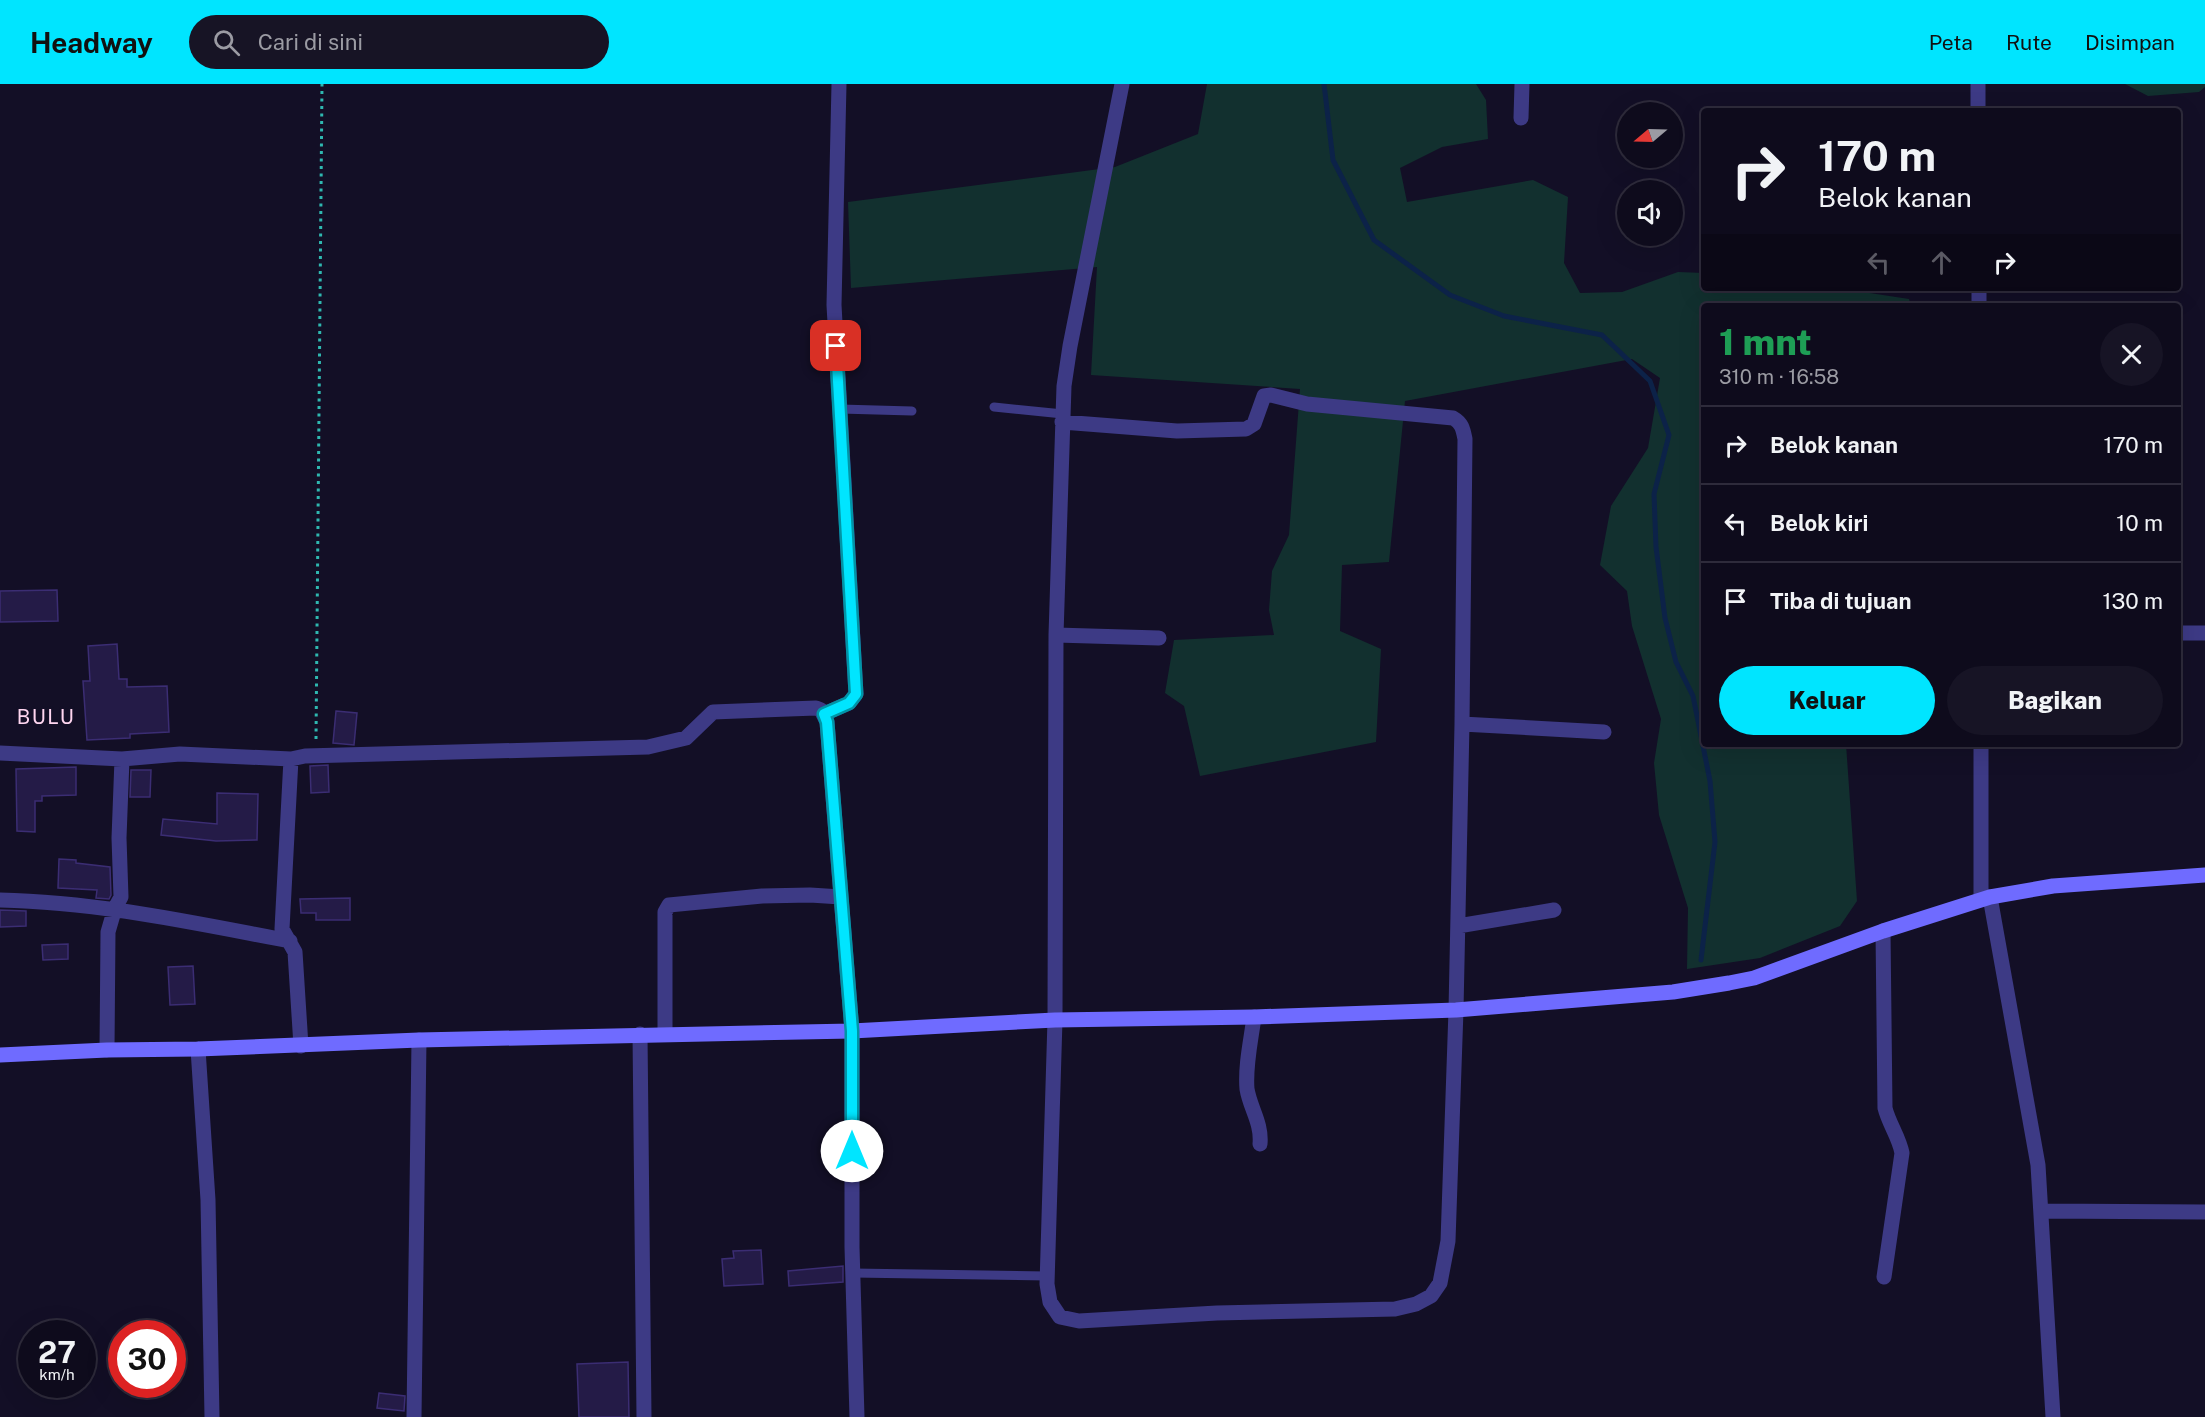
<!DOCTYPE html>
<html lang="id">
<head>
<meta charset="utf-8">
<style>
	body { margin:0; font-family:"Public Sans",sans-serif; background:#171425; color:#f1f3f6; height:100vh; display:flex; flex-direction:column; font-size:22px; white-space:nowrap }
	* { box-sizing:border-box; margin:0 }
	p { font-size:20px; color:#9b9ba3 }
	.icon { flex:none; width:33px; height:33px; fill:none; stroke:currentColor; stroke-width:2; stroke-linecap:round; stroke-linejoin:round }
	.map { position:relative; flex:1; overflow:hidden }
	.drawer { position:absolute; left:1701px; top:219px; width:480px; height:444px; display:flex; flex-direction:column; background:#0e0b1c; border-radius:6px; box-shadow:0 6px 24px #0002,0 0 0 2px #2e2b3b }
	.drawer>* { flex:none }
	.banner { position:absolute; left:1701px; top:24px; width:480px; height:183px; border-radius:6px; box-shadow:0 6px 24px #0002,0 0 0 2px #2e2b3b; background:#0e0b1c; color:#f1f3f6; overflow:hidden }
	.needle { width:39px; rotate:251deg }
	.fabs { position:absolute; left:1617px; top:18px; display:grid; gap:12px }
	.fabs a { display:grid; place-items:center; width:66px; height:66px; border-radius:50%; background:#0e0b1c; box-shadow:0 6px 24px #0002,0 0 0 2px #2e2b3b; font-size:30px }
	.speed { position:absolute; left:18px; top:1236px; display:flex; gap:12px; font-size:30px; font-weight:700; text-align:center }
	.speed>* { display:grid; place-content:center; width:78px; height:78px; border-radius:50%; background:#0e0b1c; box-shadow:0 6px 24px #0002,0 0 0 2px #2e2b3b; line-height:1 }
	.speed small { font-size:15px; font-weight:400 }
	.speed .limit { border:9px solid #d22; background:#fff; color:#111 }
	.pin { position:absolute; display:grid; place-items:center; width:51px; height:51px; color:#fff; margin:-26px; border-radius:12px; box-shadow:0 3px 9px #0006 }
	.me { position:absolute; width:66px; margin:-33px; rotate:0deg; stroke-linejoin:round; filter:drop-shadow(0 0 4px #0008) }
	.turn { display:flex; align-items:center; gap:21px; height:126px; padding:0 18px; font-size:27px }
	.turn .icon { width:78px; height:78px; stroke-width:2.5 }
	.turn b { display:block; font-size:42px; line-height:51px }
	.lanes { display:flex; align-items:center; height:57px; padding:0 18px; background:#0003; justify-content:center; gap:30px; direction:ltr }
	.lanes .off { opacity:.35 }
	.round { display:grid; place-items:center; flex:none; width:63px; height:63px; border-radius:32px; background:#171425 }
	.head { display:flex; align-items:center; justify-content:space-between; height:102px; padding:0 18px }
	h1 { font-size:36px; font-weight:800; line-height:45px; color:#1e9e55 }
	.cta { display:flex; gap:12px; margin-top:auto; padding:12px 18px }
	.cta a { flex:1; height:69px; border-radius:36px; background:#00e5ff; color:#111; font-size:24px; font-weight:800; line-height:69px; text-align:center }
	.cta a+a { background:#171425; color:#f1f3f6 }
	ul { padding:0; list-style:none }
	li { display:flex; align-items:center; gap:18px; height:78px; padding:0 18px; border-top:2px solid #2e2b3b }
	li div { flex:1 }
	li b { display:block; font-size:22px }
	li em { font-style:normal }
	header { display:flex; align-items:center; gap:36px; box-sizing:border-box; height:84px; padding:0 30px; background:#00e5ff; color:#111 }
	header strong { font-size:28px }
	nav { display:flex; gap:33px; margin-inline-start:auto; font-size:21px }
	.search { width:420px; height:54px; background:#171425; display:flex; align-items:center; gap:15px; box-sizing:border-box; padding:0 21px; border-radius:33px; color:#9b9ba3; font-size:22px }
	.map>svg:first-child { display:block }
</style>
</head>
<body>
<header>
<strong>Headway</strong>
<div class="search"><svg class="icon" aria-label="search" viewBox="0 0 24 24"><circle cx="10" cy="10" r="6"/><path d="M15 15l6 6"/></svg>Cari di sini</div>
<nav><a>Peta</a><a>Rute</a><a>Disimpan</a></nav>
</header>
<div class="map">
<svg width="2205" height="1333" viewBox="0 0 2205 1333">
	<rect width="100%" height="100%" fill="#130f26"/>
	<path fill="#12302f" d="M1207,0H1476L1486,16L1488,55L1442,63L1400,84L1407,118L1533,96L1568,113L1564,179L1580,209L1622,208L1678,188L1704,189V204H1837L1909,215L1911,222H1704V660H1846L1857,817L1840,842L1760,874L1687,885L1688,824L1659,731L1654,679L1661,635L1632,542L1627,507L1600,481L1611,422L1648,364L1660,294L1632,275L1405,317L1389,478L1342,481L1340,547L1381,565L1376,658L1200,692L1184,622L1165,609L1174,556L1274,551L1269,526L1272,487L1289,451L1300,305L1091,291L1097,183L851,204L848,118L1115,83L1198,50Z
		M2125,0H2205V3L2199,8L2148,12Z"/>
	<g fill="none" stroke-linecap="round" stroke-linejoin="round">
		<path stroke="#0c2248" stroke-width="5" d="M1324,0L1333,76L1374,156L1450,211L1504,232L1602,251L1650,297L1669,351L1654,410L1656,463L1665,534L1676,578L1693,612L1710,697L1715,758L1701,876"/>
	</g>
	<path fill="#241b47" stroke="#3b2d73" stroke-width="1.5" d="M57,506L58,537L0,538V507Z
		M117,560L119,595H127V603L167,602L169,648L130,650V654L87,656L83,597H90L88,562Z
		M336,627L357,629L354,661L333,659Z
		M328,681L329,708L311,709L310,682Z
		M76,683V711L42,712V717H35V748L17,747L16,685Z
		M131,686H151L150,713H130Z
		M217,709L258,710L257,756L216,757L161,751L163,735L217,740Z
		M59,775L76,776V779L110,783L111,811L109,815L96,814L97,806L58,804Z
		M350,814V836H316V829H301L300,815Z
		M0,826L26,827V842L0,843Z
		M68,860V875L43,876L42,861Z
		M193,882L195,920L170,921L168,883Z
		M761,1166L763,1200L724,1202L722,1175L734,1174L733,1167Z
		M843,1182V1198L789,1202L788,1187Z
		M628,1278L629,1333H579L577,1280Z
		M379,1309L405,1312L404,1327L377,1324Z"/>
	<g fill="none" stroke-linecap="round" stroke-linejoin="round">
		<path stroke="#2fb8b0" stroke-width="3" stroke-dasharray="3 4.5" stroke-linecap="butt" d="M316,655L322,0"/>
		<path stroke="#3d3a85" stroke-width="9" d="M994,323L1063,330
			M840,325L912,327
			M853,1189L1047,1192"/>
		<path stroke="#3d3a85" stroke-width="15" d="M1978,0V27
			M1521,34L1522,0
			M1979,204V222
			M1062,338L1177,347L1246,345L1254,340L1264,312L1271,311L1307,320L1453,334C1462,339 1463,345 1465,355L1462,640L1456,926L1448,1157L1440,1199L1431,1212L1416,1220L1395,1225L1217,1229L1079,1237L1060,1233L1050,1218L1047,1200L1055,936L1056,551L1064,302L1070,262L1122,0
			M2178,549H2205
			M1056,551L1159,554
			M824,630L849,619L856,610L834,221L839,0
			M1462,640L1604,648
			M1981,660V815
			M0,669L122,675L180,670L291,675L305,672L648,663L686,654L713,628L816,624L821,626L827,638L841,813
			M291,675L282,845L295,868L301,962
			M1990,813L2038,1081L2053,1333
			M0,816C99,818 194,839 290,857
			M1458,842L1554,826
			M1883,847L1885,1024C1889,1040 1899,1053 1902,1069L1884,1193
			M1254,933C1251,956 1245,982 1247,1005C1250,1024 1262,1039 1260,1060
			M640,950L644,1333
			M665,950V828L669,821L762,812L810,811L841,813L852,947V1163L857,1333
			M198,965L208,1116L212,1333
			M107,966L108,848L115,824L121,813L119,754L122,675
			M2042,1127L2205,1128
			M414,1333L419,956"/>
		<path stroke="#6f6bff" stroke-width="15" d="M0,971L107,966L198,965L419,956L852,947L1055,936L1254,933L1456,926L1673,908L1729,899L1754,894L1883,847L1990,813L2053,802L2205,791"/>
	</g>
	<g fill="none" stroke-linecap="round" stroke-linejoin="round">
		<defs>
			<path id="route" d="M836,262L856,610L849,619L824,630L827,638L852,947V1067"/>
		</defs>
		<use href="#route" stroke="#0095a6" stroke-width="15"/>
		<use href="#route" stroke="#00e5ff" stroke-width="10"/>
	</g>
	<g text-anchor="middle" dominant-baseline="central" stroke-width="5" stroke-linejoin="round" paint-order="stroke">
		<g font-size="20" letter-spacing="1.5" fill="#ffd6f0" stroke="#130f26">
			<text x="46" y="633">BULU</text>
		</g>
	</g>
</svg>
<div class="fabs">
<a><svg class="needle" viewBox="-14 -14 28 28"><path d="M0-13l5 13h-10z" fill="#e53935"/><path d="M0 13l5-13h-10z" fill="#9b9ba3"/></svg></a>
<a><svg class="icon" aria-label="sound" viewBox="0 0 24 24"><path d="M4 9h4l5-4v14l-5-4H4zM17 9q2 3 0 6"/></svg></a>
</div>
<div class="speed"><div>27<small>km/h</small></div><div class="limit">30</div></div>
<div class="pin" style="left:836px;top:262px;background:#d93025"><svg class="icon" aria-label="arrive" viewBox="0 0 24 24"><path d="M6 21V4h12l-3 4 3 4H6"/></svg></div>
<svg class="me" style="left:852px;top:1067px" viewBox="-20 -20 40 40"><circle r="19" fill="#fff"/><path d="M0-13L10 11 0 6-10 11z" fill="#00e5ff"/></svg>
<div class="banner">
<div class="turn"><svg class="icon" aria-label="right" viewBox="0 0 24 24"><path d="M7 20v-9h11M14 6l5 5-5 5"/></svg><div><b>170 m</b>Belok kanan</div></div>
<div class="lanes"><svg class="icon off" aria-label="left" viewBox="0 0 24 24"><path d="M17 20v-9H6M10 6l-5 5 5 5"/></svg><svg class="icon off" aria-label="ahead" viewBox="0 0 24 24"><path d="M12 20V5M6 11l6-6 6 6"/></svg><svg class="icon" aria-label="right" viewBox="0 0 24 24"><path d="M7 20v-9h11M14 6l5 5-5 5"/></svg></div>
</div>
<section class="drawer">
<div class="head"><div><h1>1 mnt</h1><p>310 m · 16:58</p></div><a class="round"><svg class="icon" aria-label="close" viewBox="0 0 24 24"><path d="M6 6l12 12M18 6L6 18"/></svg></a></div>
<ul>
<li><svg class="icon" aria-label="right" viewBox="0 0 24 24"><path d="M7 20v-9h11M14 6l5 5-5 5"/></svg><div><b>Belok kanan</b></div><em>170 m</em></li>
<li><svg class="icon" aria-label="left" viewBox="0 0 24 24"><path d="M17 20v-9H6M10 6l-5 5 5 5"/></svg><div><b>Belok kiri</b></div><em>10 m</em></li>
<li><svg class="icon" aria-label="arrive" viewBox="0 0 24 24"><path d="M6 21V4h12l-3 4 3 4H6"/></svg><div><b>Tiba di tujuan</b></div><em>130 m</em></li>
</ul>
<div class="cta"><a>Keluar</a><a>Bagikan</a></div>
</section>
</div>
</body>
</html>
